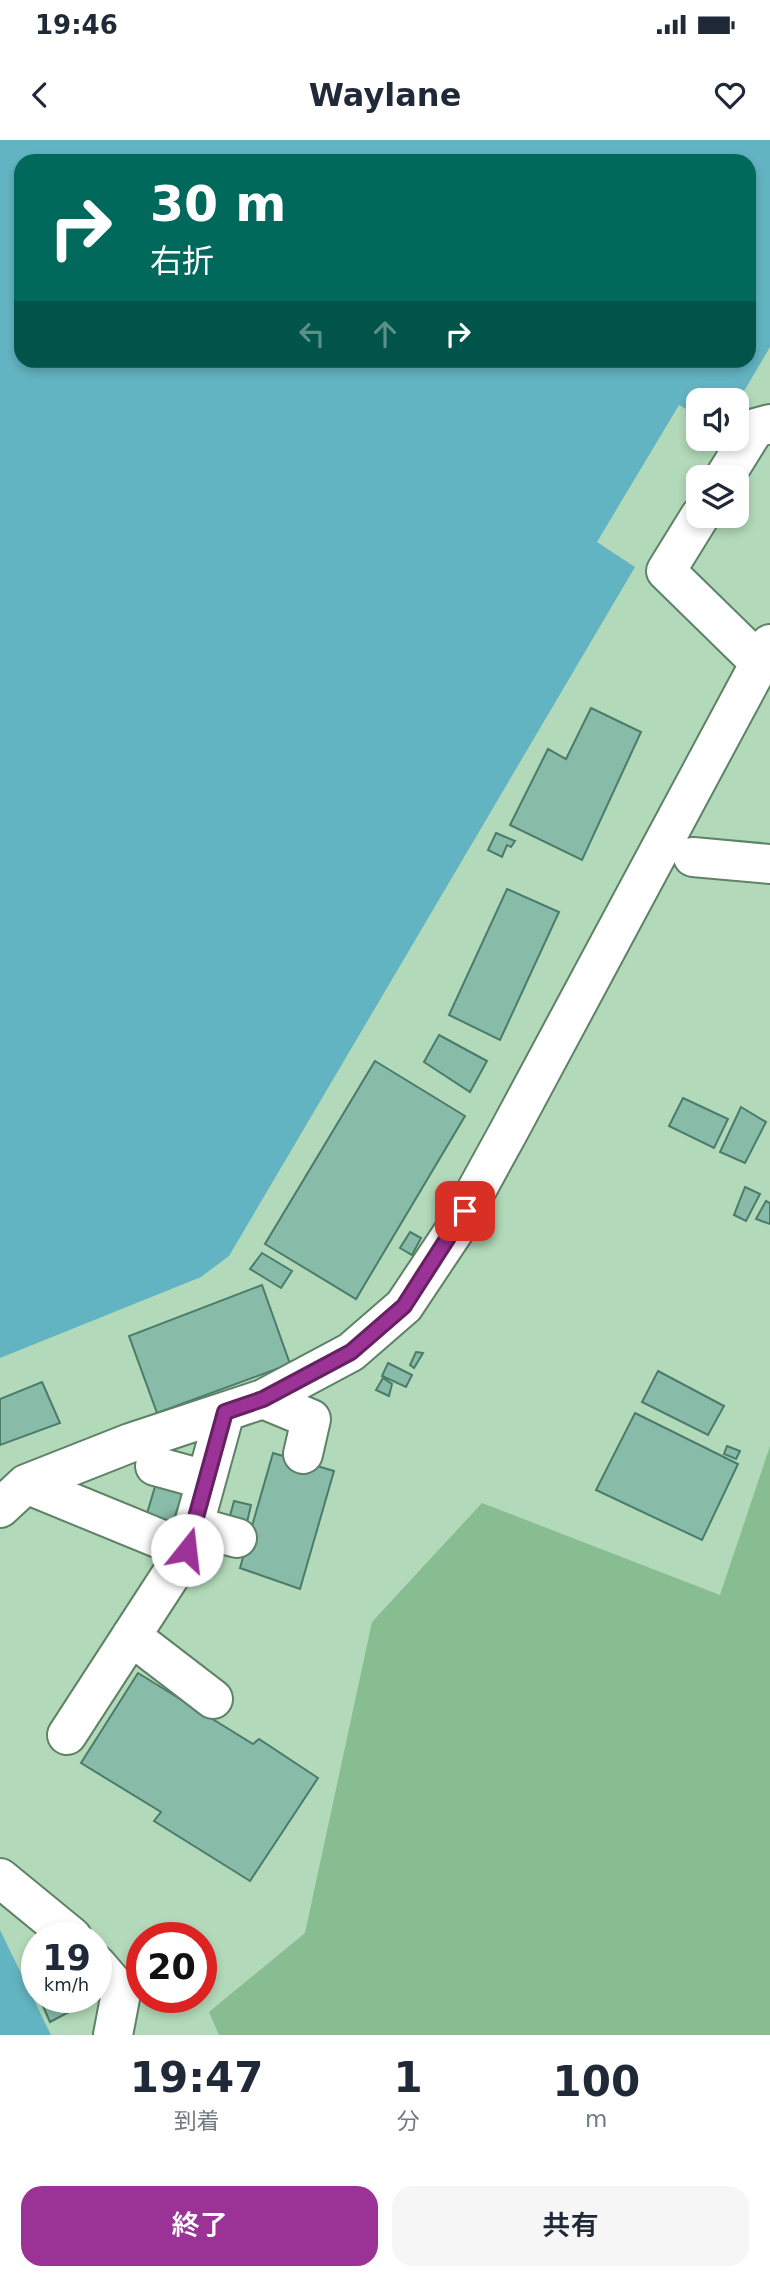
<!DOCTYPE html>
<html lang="ja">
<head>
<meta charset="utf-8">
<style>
	body { margin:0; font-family:"DejaVu Sans","Noto Sans JP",sans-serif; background:#f6f6f7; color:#1f2937; height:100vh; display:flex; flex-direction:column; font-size:26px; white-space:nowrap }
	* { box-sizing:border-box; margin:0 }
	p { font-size:23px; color:#747a83 }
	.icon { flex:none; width:38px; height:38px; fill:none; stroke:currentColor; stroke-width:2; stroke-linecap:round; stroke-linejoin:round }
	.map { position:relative; height:1895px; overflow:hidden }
	.details { display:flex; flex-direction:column; background:#fff; flex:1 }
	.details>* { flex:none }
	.guide { position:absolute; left:14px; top:14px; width:742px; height:214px; border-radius:21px; box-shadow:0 4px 10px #0003; background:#00695c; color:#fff; overflow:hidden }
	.fabs { position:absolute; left:686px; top:248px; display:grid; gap:14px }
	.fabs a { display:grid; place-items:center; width:63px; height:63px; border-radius:14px; background:#fff; box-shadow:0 4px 10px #0003; font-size:35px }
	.speed { position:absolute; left:21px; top:1782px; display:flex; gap:14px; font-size:35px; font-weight:700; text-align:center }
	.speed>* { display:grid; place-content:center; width:91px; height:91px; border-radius:50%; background:#fff; box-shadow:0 4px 10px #0003; line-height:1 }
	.speed small { font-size:18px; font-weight:400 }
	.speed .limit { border:10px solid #d22; background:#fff; color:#111 }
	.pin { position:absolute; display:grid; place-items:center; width:60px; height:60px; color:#fff; margin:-30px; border-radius:14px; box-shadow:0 4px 10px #0006 }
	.me { position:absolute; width:77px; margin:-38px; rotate:16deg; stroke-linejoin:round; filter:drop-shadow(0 0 5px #0008) }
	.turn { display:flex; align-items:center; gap:24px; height:147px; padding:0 21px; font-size:32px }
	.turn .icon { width:91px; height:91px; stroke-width:2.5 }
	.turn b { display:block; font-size:49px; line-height:60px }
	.lanes { display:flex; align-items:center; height:66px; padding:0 21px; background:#0003; justify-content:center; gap:35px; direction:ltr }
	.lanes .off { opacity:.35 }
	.eta { display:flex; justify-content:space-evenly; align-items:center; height:119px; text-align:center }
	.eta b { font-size:42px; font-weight:600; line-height:49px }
	.button { display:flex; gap:14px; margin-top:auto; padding:14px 21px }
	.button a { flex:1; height:80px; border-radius:21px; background:#9b3396; color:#fff; font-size:28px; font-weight:600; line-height:80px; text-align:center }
	.button a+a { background:#f6f6f7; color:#1f2937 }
	.status { display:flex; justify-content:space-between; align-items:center; height:49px; padding:0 35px; background:#fff; direction:ltr }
	.status svg { height:19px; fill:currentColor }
	header { display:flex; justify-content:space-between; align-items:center; height:91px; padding:0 21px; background:#fff; font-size:32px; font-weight:600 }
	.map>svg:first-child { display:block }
</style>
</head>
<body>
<div class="status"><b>19:46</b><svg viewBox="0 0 49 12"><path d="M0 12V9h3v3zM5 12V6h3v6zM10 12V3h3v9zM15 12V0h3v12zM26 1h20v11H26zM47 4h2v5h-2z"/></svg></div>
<header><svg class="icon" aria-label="back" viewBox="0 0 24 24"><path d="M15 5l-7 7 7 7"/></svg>Waylane<svg class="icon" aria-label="heart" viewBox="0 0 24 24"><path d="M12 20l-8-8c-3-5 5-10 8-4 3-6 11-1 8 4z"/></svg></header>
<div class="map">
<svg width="770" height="1895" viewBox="0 0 770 1895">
	<rect width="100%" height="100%" fill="#b2d9b9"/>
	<path fill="#88bc91" d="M770,1306V1895H219L209,1872L305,1793L372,1482L482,1363L720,1455Z"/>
	<path fill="#63b4c2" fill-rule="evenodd" d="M0,0H770V207L737,263V261H698V276L679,265L597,402L635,427L229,1116L201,1137L0,1218ZM21,21H749V220H21Z
		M0,1790L51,1895H0Z"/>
	<path fill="#88bba8" stroke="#4a7c6a" stroke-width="2" d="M591,568L641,592L582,720L510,685L548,609L566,619Z
		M496,693L515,701L511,707L507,705L502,717L488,710Z
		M507,749L559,772L500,900L449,875Z
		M439,895L487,921L470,952L424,922Z
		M375,921L465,976L356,1159L265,1104Z
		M683,958L728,979L714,1008L669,986Z
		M741,967L766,982L745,1023L720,1012Z
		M745,1047L760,1054L746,1081L734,1075Z
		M766,1061L770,1063V1084L756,1079Z
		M410,1092L421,1098L412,1115L400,1108Z
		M262,1113L292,1131L281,1148L250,1129Z
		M262,1145L290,1224L157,1273L129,1196Z
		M416,1212L423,1213L414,1228L410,1225Z
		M388,1223L412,1235L406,1247L382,1236Z
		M658,1231L724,1266L708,1295L642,1262Z
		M383,1238L392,1244L389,1256L376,1250Z
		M42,1242L60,1283L0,1305V1259Z
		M635,1273L738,1324L702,1400L596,1350Z
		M727,1306L740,1311L736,1319L724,1314Z
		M273,1313L334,1331L300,1449L240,1428Z
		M156,1343L183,1352L171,1388L146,1377Z
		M234,1361L251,1365L245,1391L227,1387Z
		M138,1533L253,1604L259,1599L318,1638L250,1741L154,1681L161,1672L81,1623Z
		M37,1817V1844L25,1822Z
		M39,1857H81L84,1864L50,1882Z"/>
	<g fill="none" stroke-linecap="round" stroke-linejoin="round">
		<defs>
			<path id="minor" d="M724,338L755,288L770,284
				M700,376L666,431L760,523
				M693,717L770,724
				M263,1259L311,1279L303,1314
				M155,1326L206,1340
				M26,1344L187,1410
				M0,1368L26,1344L130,1303L263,1259L351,1212L404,1166L454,1091L510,989L770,504
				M194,1386L237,1398
				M131,1496L213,1559
				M67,1595L187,1410L225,1272
				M0,1738L72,1797
				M96,1824L121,1853L113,1895"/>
		</defs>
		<use href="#minor" stroke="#5e8265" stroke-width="42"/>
		<use href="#minor" stroke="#fff" stroke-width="38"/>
	</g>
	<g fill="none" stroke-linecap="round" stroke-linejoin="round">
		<defs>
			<path id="route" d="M187,1410L225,1272L263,1259L351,1212L404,1166L465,1071"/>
		</defs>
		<use href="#route" stroke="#652162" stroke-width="18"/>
		<use href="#route" stroke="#9b3396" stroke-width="12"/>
	</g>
</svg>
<div class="fabs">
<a><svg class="icon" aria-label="sound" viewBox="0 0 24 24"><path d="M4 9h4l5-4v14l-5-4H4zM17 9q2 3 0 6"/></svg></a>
<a><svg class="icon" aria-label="layers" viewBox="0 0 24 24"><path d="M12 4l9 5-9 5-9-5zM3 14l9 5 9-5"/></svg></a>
</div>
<div class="speed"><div>19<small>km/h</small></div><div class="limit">20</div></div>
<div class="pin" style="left:465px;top:1071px;background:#d93025"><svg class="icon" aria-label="arrive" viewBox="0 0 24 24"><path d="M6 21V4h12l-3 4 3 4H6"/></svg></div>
<svg class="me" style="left:187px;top:1410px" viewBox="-20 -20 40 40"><circle r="19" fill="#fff"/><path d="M0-13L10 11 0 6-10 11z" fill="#9b3396"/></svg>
<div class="guide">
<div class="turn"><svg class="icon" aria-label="right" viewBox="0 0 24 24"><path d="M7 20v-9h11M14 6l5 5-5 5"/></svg><div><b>30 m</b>右折</div></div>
<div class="lanes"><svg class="icon off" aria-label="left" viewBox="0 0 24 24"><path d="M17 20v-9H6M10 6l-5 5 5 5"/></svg><svg class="icon off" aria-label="ahead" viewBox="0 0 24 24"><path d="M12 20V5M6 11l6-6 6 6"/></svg><svg class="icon" aria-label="right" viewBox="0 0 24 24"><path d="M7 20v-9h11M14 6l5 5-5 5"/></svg></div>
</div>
</div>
<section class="details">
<div class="eta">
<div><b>19:47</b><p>到着</p></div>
<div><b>1</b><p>分</p></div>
<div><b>100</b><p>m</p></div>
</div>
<div class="button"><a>終了</a><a>共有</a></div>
</section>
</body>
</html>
